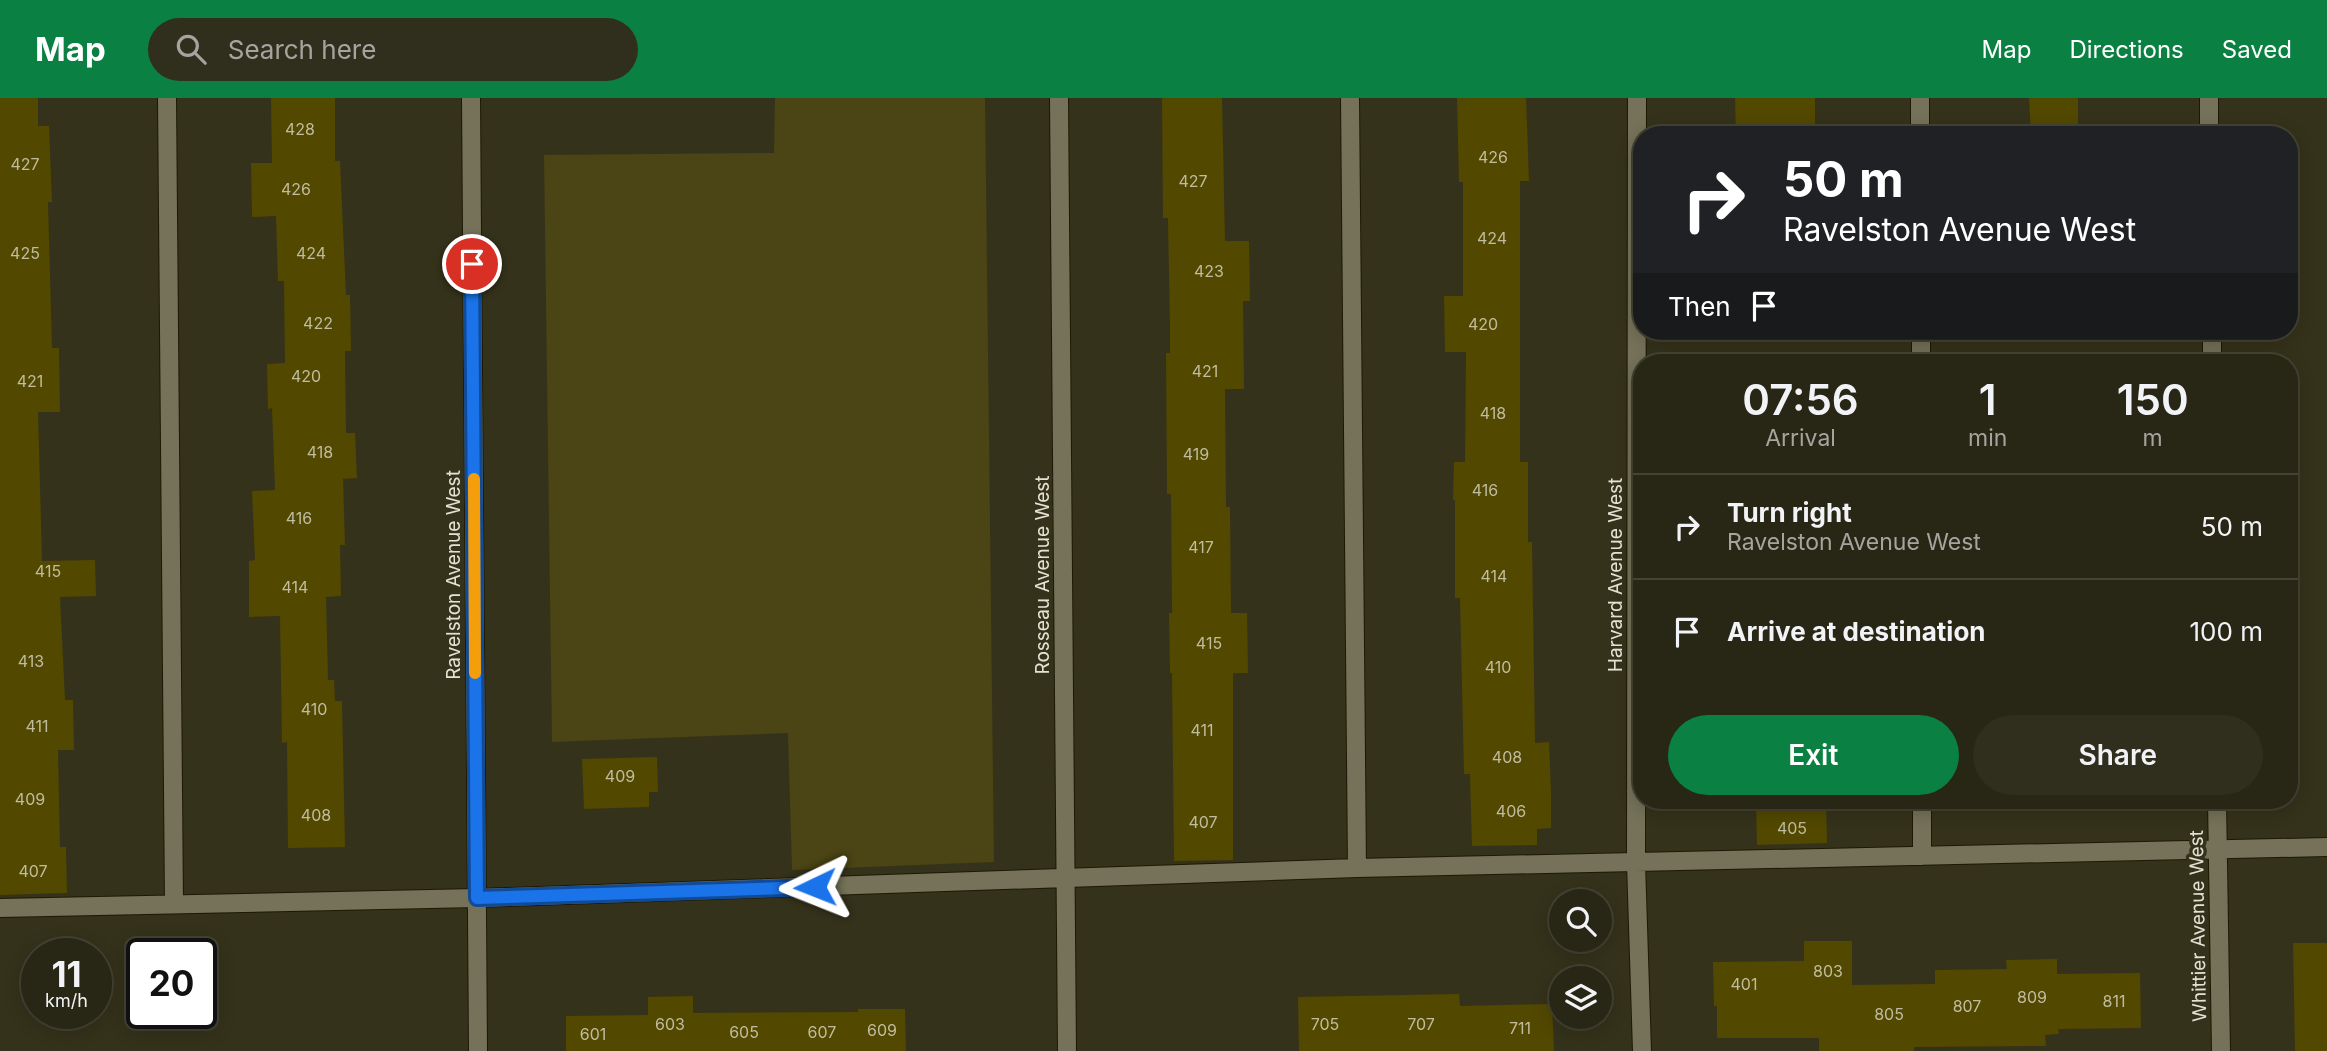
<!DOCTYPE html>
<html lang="en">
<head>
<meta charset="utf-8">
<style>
	body { margin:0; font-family:Inter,sans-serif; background:#302e1d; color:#f1f3f6; height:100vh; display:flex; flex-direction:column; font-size:26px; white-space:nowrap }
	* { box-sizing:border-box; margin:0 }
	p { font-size:23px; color:#a5a5a0 }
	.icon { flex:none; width:38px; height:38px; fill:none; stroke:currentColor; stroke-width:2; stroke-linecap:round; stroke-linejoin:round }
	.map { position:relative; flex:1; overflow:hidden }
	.details { position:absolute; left:1633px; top:256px; width:665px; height:455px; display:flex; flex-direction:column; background:#282614; border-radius:28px; box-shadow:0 4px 18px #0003,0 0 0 2px #444334 }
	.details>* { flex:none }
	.banner { position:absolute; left:1633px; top:28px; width:665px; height:214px; border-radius:28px; box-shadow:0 4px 18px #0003,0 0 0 2px #444334; background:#202124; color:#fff; overflow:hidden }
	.tools { position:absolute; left:1549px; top:791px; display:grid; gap:14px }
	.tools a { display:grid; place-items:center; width:63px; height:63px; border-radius:50%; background:#282614; box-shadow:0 4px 18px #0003,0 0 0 2px #444334; font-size:35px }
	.speed { position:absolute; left:21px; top:840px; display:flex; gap:14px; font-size:35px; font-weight:700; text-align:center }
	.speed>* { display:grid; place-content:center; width:91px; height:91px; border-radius:50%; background:#282614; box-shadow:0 4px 18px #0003,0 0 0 2px #444334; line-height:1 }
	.speed small { font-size:18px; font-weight:400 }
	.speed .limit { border:4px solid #111; border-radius:10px; background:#fff; color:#111 }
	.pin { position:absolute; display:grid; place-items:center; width:60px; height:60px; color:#fff; margin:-30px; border:4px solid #fff; border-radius:50%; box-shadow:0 2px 7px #0007 }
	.me { position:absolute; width:77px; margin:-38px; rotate:268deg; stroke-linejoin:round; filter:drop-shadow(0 0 5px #0008) }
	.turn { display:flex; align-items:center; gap:24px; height:147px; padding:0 35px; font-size:32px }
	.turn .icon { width:91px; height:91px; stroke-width:2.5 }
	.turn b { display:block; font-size:49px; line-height:60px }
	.then { display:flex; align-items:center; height:66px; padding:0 35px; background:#0003; gap:14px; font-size:26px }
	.eta { display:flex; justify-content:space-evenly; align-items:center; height:119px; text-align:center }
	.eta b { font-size:42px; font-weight:600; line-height:49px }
	.cta { display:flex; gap:14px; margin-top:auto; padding:14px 35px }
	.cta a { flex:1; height:80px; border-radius:42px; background:#0b8043; color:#fff; font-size:28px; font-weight:600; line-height:80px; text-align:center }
	.cta a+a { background:#302e1d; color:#f1f3f6 }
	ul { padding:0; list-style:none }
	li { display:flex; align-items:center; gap:21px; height:105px; padding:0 35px; border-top:2px solid #444334 }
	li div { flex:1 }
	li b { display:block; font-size:26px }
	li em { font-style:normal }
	header { display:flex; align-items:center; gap:42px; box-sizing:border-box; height:98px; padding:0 35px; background:#0b8043; color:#fff }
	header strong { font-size:33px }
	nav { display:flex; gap:38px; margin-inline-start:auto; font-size:24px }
	.search { width:490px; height:63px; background:#302e1d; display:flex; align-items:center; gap:18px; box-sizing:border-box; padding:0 24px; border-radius:38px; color:#a5a5a0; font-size:26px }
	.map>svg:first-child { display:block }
</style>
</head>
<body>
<header>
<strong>Map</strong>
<div class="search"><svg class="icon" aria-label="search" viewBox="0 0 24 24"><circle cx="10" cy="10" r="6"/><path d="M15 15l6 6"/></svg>Search here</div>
<nav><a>Map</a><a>Directions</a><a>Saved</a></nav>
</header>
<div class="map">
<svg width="2327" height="953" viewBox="0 0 2327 953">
	<rect width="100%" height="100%" fill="#35321b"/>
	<path fill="#4b4414" d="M775,0H985L994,764L792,772L788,635L552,644L544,57L774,55Z"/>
	<path fill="#524800" d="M0,0H38V28H49L52,104H48L52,250H59L60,314H38L42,463L95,462L96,498L60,499L65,602H73L74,652H58L60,749H66L67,795L0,797Z
		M271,0H335V63H340L346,197H350L351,253H345L346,335H355L357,380L343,381L345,447H340L341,498L326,499L328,582H334L335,603H342L345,749L288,750L287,644L282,645L280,518L249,519V463L255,462L252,393L275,392L272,310L268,311L267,266L285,265L284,183H278L276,118L252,119L251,65H272Z
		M1162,0H1222L1225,143H1249L1250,203H1243L1244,291H1225L1226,409H1230L1231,515H1247L1248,575H1233V762L1174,763L1172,575H1170L1169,515H1172L1171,396H1167L1166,255H1170V230L1168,120H1163Z
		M1457,0H1526L1529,83H1520V364H1528V444H1532L1535,645L1549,644L1551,695V730L1537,731V747L1472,748L1470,676H1464L1460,500H1455V402H1453L1454,364H1465L1466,254H1445L1444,198H1463V84H1459Z
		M1735,0H1815V37H1736Z
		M2029,0H2078V37H2031Z
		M657,659L658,694H649V709L584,711L582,661Z
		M1756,702H1826L1827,745L1757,747Z
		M1804,843H1852V887L1935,886V872L2007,871L2006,862L2057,861V876L2140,875L2141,930L2058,931L2059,936L2045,937L2046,948L1914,949V953H1819V940H1717V908H1714L1713,864L1804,863Z
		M2293,845H2327V953H2295Z
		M1459,896L1460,908L1552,906L1554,953H1299L1298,899Z
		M693,898V915L858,914V911H905L906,953H566V918L648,917V899Z"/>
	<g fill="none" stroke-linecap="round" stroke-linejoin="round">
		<defs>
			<path id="minor" d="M167,0L174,806
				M471,0L478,953
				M1059,0L1067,953
				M1350,0L1357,770
				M1637,0L1636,765L1642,953
				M1920,0V37
				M2209,0V37
				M1921,233V264
				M2212,233V264
				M1922,702V758
				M2217,702L2221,953
				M0,810L477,800L1357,770L2327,749"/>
		</defs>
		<use href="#minor" stroke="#1d1904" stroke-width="20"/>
		<use href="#minor" stroke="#757259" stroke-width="18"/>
	</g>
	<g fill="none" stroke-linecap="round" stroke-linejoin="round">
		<defs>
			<path id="route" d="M472,166L477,800L815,789"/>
		</defs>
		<use href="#route" stroke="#114b97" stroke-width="18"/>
		<use href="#route" stroke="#1a73e8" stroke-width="12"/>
		<path stroke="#f59e0b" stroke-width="12" d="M474,381L475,575"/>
	</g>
	<g text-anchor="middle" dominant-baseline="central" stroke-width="7" stroke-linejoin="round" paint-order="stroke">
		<g font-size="16" fill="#c0bc9f">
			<text x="300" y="31">428</text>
			<text x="1493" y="59">426</text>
			<text x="25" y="66">427</text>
			<text x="1193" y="83">427</text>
			<text x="296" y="91">426</text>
			<text x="1492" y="140">424</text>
			<text x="25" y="155">425</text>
			<text x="311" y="155">424</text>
			<text x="1209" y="173">423</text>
			<text x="318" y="225">422</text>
			<text x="1483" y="226">420</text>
			<text x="1205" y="273">421</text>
			<text x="306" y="278">420</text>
			<text x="30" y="283">421</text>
			<text x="1493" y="315">418</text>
			<text x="320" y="354">418</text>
			<text x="1196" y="356">419</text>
			<text x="1485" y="392">416</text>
			<text x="299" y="420">416</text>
			<text x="1201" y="449">417</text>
			<text x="48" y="473">415</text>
			<text x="1494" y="478">414</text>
			<text x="295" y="489">414</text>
			<text x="1209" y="545">415</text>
			<text x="31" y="563">413</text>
			<text x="1498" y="569">410</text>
			<text x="314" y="611">410</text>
			<text x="37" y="628">411</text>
			<text x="1202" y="632">411</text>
			<text x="1507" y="659">408</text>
			<text x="620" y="678">409</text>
			<text x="30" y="701">409</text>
			<text x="1511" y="713">406</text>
			<text x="316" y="717">408</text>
			<text x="1203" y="724">407</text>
			<text x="1792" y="730">405</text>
			<text x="33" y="773">407</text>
			<text x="1828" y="873">803</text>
			<text x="1744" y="886">401</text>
			<text x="2032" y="899">809</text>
			<text x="2114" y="903">811</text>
			<text x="1967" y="908">807</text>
			<text x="1889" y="916">805</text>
			<text x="670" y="926">603</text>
			<text x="1325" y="926">705</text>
			<text x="1421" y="926">707</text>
			<text x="1520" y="930">711</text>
			<text x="882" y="932">609</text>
			<text x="744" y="934">605</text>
			<text x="822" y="934">607</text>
			<text x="593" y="936">601</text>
		</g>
		<g font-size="19" fill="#e4e2d4" stroke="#35321b">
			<text transform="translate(453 477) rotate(-90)">Ravelston Avenue West</text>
			<text transform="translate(1042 477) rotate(-90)">Rosseau Avenue West</text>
			<text transform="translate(1615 477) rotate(-90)">Harvard Avenue West</text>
			<text transform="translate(2198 828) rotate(-91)">Whittier Avenue West</text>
		</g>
	</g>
</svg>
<div class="tools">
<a><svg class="icon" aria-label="search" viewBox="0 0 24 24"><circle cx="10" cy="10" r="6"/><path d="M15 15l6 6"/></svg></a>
<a><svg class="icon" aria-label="layers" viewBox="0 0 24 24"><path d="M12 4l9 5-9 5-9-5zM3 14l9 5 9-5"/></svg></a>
</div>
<div class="speed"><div>11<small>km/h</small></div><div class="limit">20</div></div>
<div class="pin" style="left:472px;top:166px;background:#d93025"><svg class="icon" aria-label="arrive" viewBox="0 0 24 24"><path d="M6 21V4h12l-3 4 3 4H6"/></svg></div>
<svg class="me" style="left:815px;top:789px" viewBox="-20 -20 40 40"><path d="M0-17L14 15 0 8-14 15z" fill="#1a73e8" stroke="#fff" stroke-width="4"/></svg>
<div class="banner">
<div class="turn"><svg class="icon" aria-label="right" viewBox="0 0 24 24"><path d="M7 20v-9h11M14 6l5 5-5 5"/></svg><div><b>50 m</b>Ravelston Avenue West</div></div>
<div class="then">Then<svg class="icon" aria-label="arrive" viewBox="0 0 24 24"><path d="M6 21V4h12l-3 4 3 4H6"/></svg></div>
</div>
<section class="details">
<div class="eta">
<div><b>07:56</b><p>Arrival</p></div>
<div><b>1</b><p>min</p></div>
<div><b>150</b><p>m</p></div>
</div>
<ul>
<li><svg class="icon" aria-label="right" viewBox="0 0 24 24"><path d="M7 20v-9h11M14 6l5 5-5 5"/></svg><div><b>Turn right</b><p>Ravelston Avenue West</p></div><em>50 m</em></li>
<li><svg class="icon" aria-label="arrive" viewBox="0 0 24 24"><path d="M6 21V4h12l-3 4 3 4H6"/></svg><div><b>Arrive at destination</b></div><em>100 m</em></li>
</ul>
<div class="cta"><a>Exit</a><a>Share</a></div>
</section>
</div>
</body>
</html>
